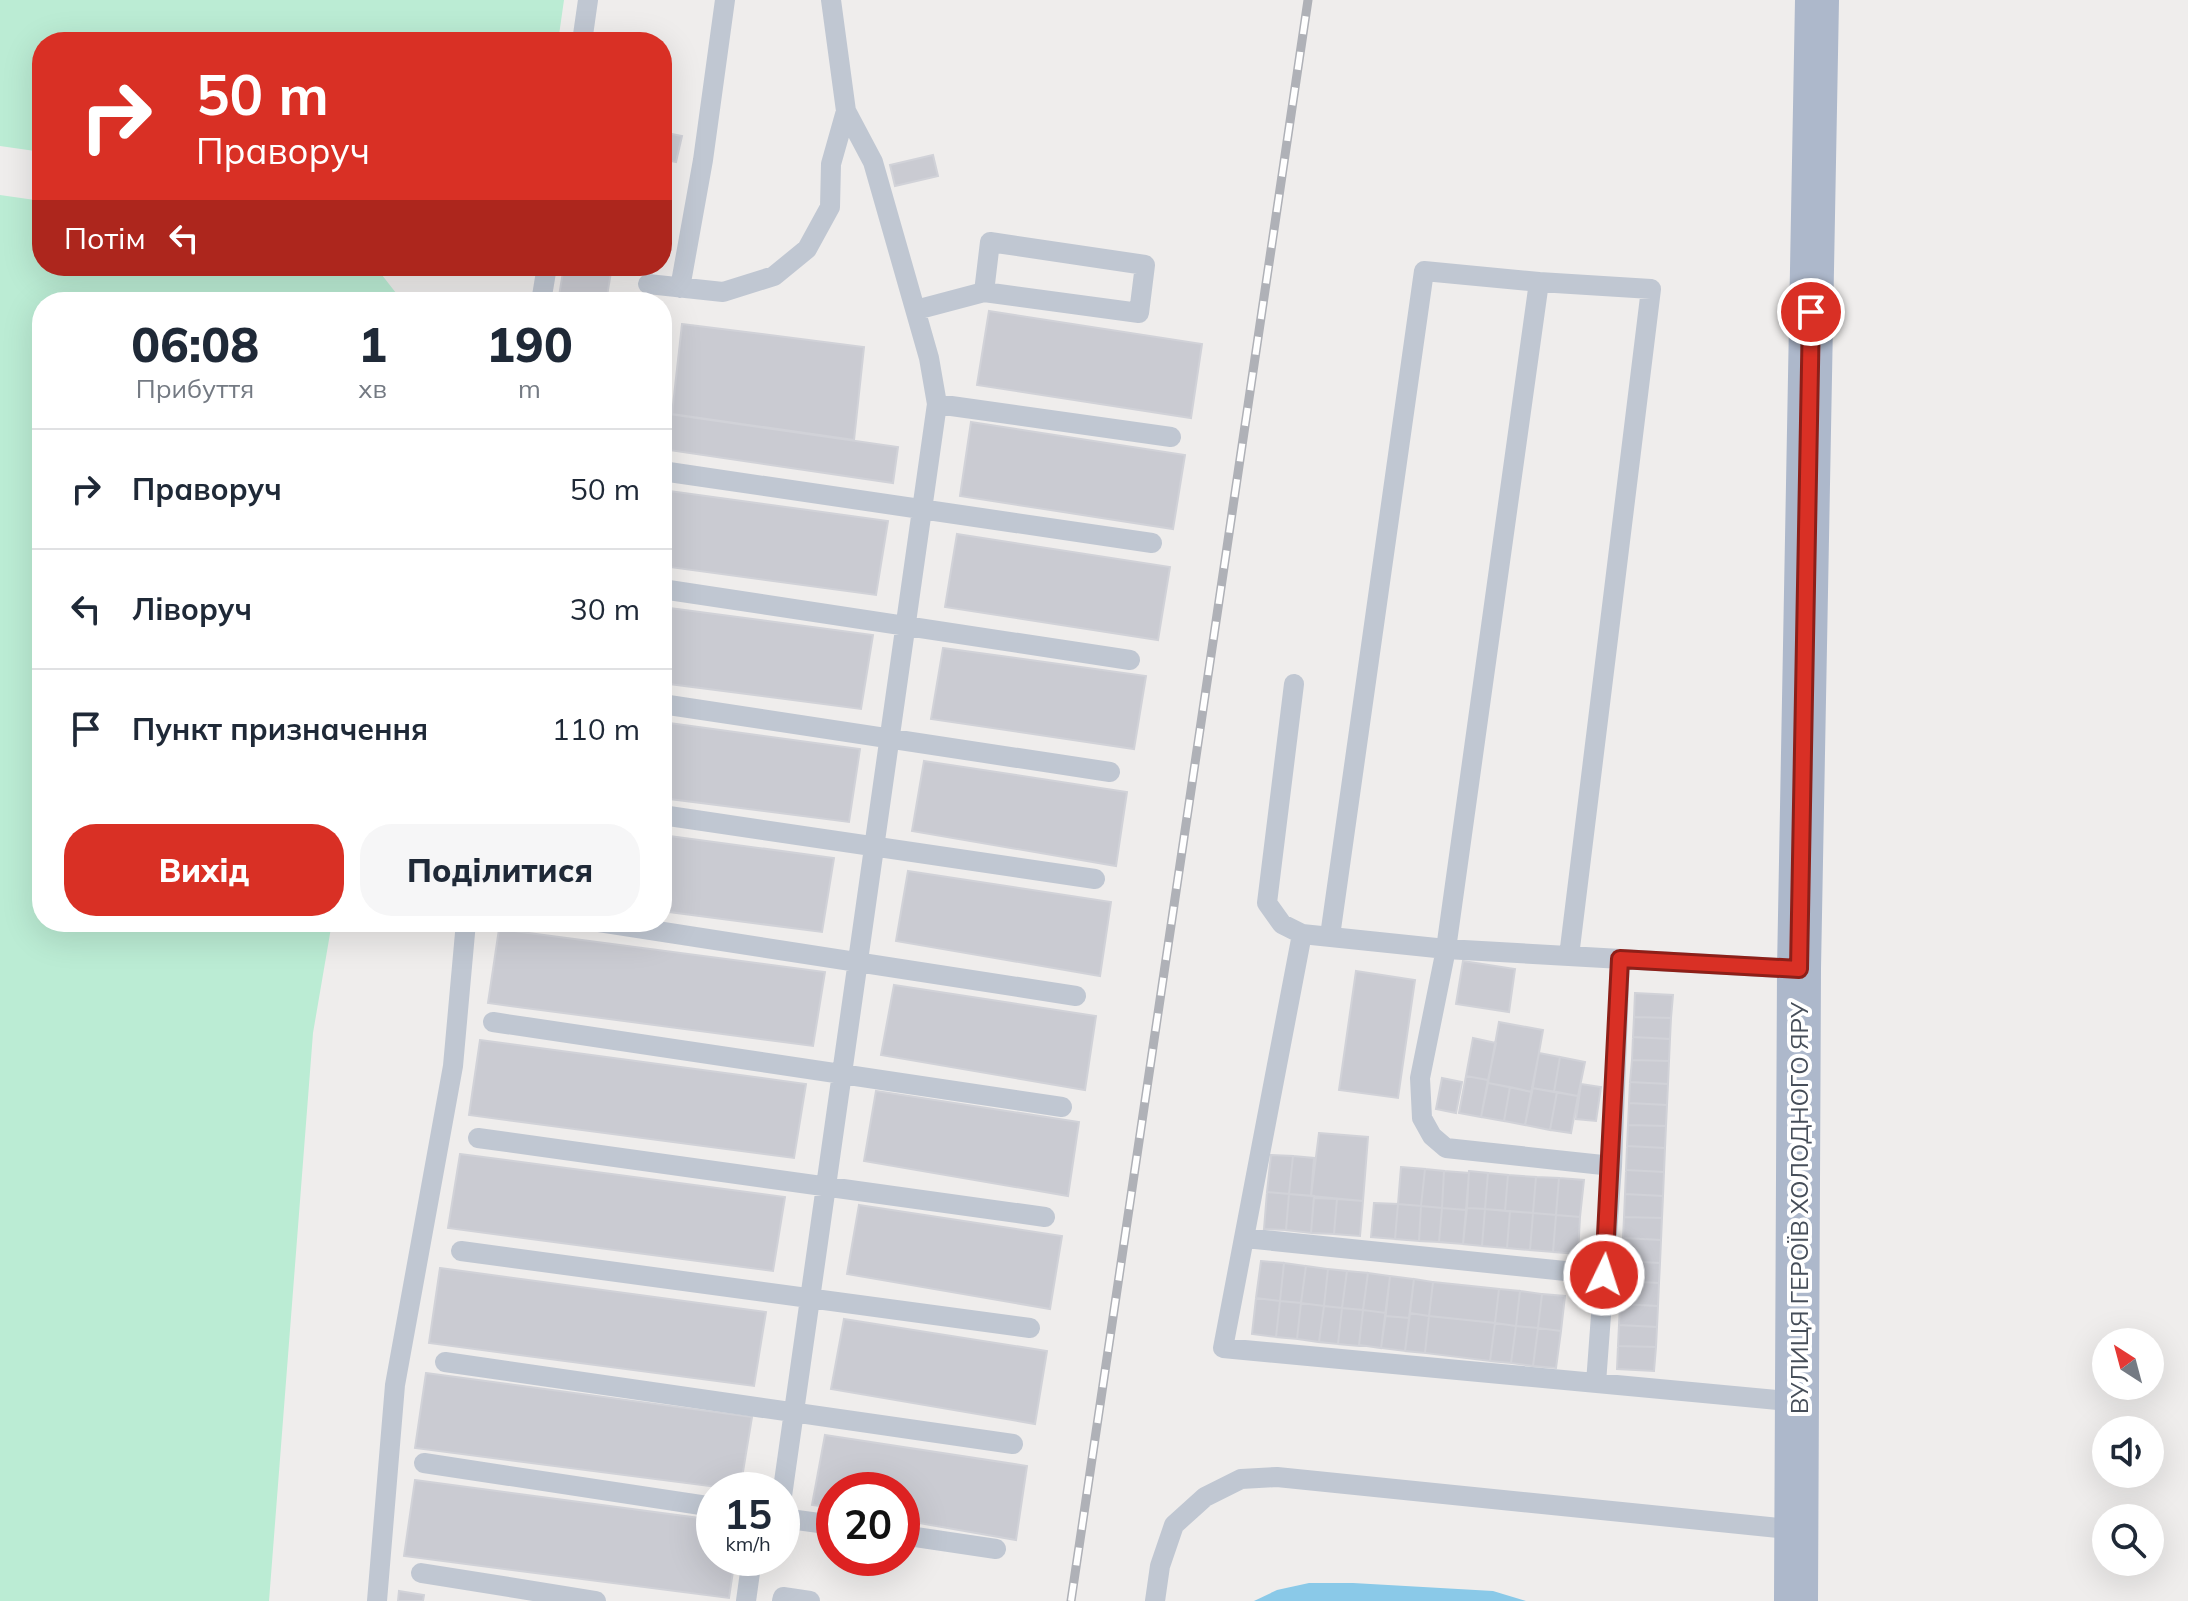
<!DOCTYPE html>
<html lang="uk">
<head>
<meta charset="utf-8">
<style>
	body { margin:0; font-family:Mulish,sans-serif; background:#f6f6f7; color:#1f2937; height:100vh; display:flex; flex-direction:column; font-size:30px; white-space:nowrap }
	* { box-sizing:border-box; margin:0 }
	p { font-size:26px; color:#747a83 }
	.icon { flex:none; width:44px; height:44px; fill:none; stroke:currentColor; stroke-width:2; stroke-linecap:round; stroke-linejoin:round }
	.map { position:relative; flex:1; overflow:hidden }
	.drawer { position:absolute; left:32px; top:292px; width:640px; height:640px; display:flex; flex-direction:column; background:#fff; border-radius:32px; box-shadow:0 8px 32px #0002 }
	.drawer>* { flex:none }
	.banner { position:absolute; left:32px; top:32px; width:640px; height:244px; border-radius:32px; box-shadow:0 8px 32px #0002; background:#d93025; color:#fff; overflow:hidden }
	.needle { width:52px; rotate:324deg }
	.buttons { position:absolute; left:2092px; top:1328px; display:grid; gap:16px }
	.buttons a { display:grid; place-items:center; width:72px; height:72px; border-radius:50%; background:#fff; box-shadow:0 8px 32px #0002; font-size:40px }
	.speed { position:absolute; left:696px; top:1472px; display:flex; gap:16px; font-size:40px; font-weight:700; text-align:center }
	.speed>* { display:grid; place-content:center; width:104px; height:104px; border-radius:50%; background:#fff; box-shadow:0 8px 32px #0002; line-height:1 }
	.speed small { font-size:20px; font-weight:400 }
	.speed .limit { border:12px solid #d22; background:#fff; color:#111 }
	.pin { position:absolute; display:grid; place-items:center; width:68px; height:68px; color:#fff; margin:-34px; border:4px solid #fff; border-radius:50%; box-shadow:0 2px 8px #0007 }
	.me { position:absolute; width:88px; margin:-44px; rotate:4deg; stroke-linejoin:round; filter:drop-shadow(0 0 6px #0008) }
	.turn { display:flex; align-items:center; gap:28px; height:168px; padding:0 32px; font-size:36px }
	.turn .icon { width:104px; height:104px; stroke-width:2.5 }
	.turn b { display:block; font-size:56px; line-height:68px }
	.then { display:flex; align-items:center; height:76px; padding:0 32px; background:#0003; gap:16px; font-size:30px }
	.eta { display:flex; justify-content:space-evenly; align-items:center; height:136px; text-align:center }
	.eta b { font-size:48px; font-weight:800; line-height:56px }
	.cta { display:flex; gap:16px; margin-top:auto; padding:16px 32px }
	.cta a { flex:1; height:92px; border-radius:32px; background:#d93025; color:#fff; font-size:32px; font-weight:800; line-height:92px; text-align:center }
	.cta a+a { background:#f6f6f7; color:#1f2937 }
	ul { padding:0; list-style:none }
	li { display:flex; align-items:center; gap:24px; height:120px; padding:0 32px; border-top:2px solid #e0e1e3 }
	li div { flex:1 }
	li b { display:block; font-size:30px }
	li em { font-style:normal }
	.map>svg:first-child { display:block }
</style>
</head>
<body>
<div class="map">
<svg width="2188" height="1601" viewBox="0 0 2188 1601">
	<rect width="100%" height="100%" fill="#efedec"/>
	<path fill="#bbecd4" d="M0,0H564L558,42H42V152L0,146Z
		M0,195L42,201V266H375L403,302H42V922H332L313,1033L269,1601H0Z"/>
	<path fill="#8ac9e8" d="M1309,1583H1353L1493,1591L1526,1601H1254L1277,1590Z"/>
	<path fill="#cacbd2" stroke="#d1d2d8" stroke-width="2" d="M662,132L682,136L676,162L662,159Z
		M933,155L938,176L895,186L890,165Z
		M564,266H612L606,302H558Z
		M989,311L1202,344L1191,418L977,385Z
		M682,324L864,347L854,440L672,414Z
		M662,413L898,447L893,483L662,449Z
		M971,422L1185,455L1173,529L960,496Z
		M662,490L888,521L876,595L662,566Z
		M957,534L1170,567L1158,640L945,607Z
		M662,607L873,635L861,709L662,683Z
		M943,648L1146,676L1134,749L931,719Z
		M662,722L860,749L849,822L662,798Z
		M924,761L1127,792L1116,866L912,831Z
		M662,835L834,858L822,932L662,911Z
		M908,871L1111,902L1100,976L896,941Z
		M499,929L825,972L813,1046L488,1003Z
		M1463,961L1515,969L1509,1012L1456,1004Z
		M1356,971L1415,980L1398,1098L1339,1090Z
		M894,985L1096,1016L1085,1090L881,1055Z
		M1635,993L1673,995L1671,1018L1634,1017Z
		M1634,1017L1671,1018L1670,1039L1633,1037Z
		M1499,1022L1543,1030L1532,1092L1488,1083Z
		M1633,1037L1670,1039L1669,1061L1632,1060Z
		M1473,1038L1496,1043L1488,1080L1466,1076Z
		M480,1040L806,1084L794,1158L469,1115Z
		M1539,1053L1560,1057L1554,1092L1532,1088Z
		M1560,1057L1585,1062L1578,1096L1554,1092Z
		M1632,1060L1669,1061L1668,1084L1630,1082Z
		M1466,1076L1488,1080L1481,1117L1459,1113Z
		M1442,1078L1462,1082L1456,1113L1436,1109Z
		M1630,1082L1668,1084L1667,1105L1629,1103Z
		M1488,1083L1510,1087L1504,1121L1481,1117Z
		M1581,1084L1601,1087L1596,1121L1576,1119Z
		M1510,1087L1532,1092L1525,1125L1504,1121Z
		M1532,1088L1557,1092L1550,1130L1525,1125Z
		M876,1091L1079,1122L1068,1196L864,1161Z
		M1557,1092L1578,1096L1571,1133L1550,1130Z
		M1629,1103L1667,1105L1666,1126L1628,1125Z
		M1628,1125L1666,1126L1665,1148L1627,1146Z
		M1319,1133L1368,1137L1363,1201L1311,1196Z
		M1627,1146L1665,1148L1664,1172L1626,1170Z
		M460,1154L785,1197L773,1271L448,1228Z
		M1271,1155L1293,1156L1289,1194L1267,1192Z
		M1293,1156L1314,1158L1311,1196L1289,1194Z
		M1401,1167L1425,1169L1421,1206L1398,1204Z
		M1425,1169L1444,1171L1442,1208L1421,1206Z
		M1626,1170L1664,1172L1663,1196L1625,1194Z
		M1444,1171L1469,1173L1466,1210L1442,1208Z
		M1469,1171L1488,1173L1485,1209L1467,1208Z
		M1488,1173L1508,1175L1505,1211L1485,1209Z
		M1508,1175L1536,1177L1533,1213L1505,1211Z
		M1536,1177L1559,1178L1556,1215L1533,1213Z
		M1559,1178L1584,1180L1580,1217L1556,1215Z
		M1267,1192L1289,1194L1286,1230L1264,1229Z
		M1289,1194L1314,1196L1311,1233L1286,1230Z
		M1625,1194L1663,1196L1662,1218L1624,1217Z
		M1314,1198L1337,1199L1334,1234L1311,1233Z
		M1337,1199L1363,1201L1360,1236L1334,1234Z
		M1374,1203L1398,1204L1395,1239L1371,1237Z
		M1398,1204L1421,1206L1419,1241L1395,1239Z
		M859,1205L1062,1236L1050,1309L847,1274Z
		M1421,1206L1442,1208L1439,1242L1419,1241Z
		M1442,1208L1466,1210L1463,1244L1439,1242Z
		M1467,1208L1485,1209L1482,1246L1463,1244Z
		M1485,1209L1510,1211L1507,1248L1482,1246Z
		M1510,1211L1533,1213L1530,1250L1507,1248Z
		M1533,1213L1556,1215L1553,1252L1530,1250Z
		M1556,1215L1580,1217L1578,1254L1553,1252Z
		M1624,1217L1662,1218L1661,1240L1623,1238Z
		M1623,1238L1661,1240L1660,1263L1622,1261Z
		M1261,1261L1284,1263L1280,1301L1256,1298Z
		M1622,1261L1660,1263L1659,1283L1621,1281Z
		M1284,1263L1306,1266L1301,1303L1280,1301Z
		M1306,1266L1328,1269L1324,1306L1301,1303Z
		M440,1268L766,1312L754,1386L429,1343Z
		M1328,1269L1347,1271L1342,1308L1324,1306Z
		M1347,1271L1368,1273L1363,1310L1342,1308Z
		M1368,1273L1390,1276L1386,1313L1363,1310Z
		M1390,1276L1414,1279L1409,1318L1385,1316Z
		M1414,1279L1433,1282L1429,1316L1410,1313Z
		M1621,1281L1659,1283L1658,1306L1620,1304Z
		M1433,1282L1499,1289L1495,1323L1429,1316Z
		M1499,1289L1520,1291L1516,1326L1495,1323Z
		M1520,1291L1542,1294L1538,1328L1516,1326Z
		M1542,1294L1565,1296L1561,1331L1538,1328Z
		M1256,1298L1280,1301L1276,1337L1252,1334Z
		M1280,1301L1301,1303L1297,1339L1276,1337Z
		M1301,1303L1324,1306L1319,1342L1297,1339Z
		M1620,1304L1658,1306L1657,1327L1619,1325Z
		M1324,1306L1342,1308L1338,1344L1319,1342Z
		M1342,1308L1363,1310L1359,1346L1338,1344Z
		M1363,1310L1386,1313L1381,1348L1359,1345Z
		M1410,1313L1429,1316L1425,1353L1405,1351Z
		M1385,1316L1409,1318L1405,1351L1381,1348Z
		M1429,1316L1495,1323L1490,1361L1425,1353Z
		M844,1319L1047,1351L1035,1424L831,1389Z
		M1495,1323L1516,1326L1511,1363L1490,1361Z
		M1619,1325L1657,1327L1656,1347L1618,1346Z
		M1516,1326L1538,1328L1533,1366L1511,1363Z
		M1538,1328L1561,1331L1556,1368L1533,1366Z
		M1618,1346L1656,1347L1654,1371L1617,1369Z
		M426,1373L752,1417L740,1490L415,1448Z
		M825,1435L1027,1466L1016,1540L902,1520V1490H834V1508L812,1505Z
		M415,1480L714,1520V1558H735L729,1598L404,1556Z
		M399,1591L424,1595L423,1601H398Z"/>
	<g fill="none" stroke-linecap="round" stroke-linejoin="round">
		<path stroke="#c0c7d2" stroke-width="20" d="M582,42L588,0
			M648,284L723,292L774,276L807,249L830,207L831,164L846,111
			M680,288L703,160L725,0
			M541,302L547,266
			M916,310L984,292L1139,313L1145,265L990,242L984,292
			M937,404L1171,437
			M662,471L1152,543
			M662,589L1130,660
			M1294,684L1267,903L1282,924L1302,934
			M662,704L1110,772
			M662,815L1095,879
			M599,922L1076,996
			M1330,936L1424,271L1539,282
			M1569,956L1651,289L1539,282L1446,949L1420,1078L1422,1118L1432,1136L1446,1148L1612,1166
			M1799,969L1446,949L1302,934L1223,1348L1799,1402
			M493,1022L1062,1107
			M478,1138L1045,1217
			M1245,1238L1604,1275
			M461,1251L1030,1328
			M445,1362L1013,1444
			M1596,1383L1612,1166L1620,959
			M424,1463L714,1507
			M782,1496L937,404L929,358L873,162L846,111L831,0
			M782,1518L834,1525
			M902,1535L996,1549
			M421,1573L596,1601
			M377,1601L395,1385L453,1066L466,922
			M746,1601L752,1558
			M782,1601L783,1597L810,1601
			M1155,1601L1160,1566L1174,1525L1205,1497L1241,1479L1277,1477L1798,1530"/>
		<path stroke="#adb8cb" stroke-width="44" d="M1796,1601L1799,969L1817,0"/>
		<defs>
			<path id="rail" d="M1071,1601L1308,0"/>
		</defs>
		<use href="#rail" stroke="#afb1b7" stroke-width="9"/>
		<use href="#rail" stroke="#fff" stroke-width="6" stroke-dasharray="18" stroke-linecap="butt"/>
	</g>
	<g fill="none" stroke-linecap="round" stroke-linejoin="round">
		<defs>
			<path id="route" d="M1604,1275L1620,959L1799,969L1811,312"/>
		</defs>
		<use href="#route" stroke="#8d1f18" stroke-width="20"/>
		<use href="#route" stroke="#d93025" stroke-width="14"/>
	</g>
	<g text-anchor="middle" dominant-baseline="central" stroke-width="8" stroke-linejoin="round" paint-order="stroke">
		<g font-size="24" fill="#464e59" stroke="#fff">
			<text transform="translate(1799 1208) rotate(-90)">ВУЛИЦЯ ГЕРОЇВ ХОЛОДНОГО ЯРУ</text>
		</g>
	</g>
</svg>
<div class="buttons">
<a><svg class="needle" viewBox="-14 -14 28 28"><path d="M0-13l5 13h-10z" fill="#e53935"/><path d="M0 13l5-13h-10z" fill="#747a83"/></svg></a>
<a><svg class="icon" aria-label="sound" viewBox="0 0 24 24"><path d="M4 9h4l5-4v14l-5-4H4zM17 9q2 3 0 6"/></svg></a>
<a><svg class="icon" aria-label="search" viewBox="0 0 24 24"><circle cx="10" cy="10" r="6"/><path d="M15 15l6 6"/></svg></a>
</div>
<div class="speed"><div>15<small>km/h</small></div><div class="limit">20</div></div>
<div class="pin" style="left:1811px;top:312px;background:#d93025"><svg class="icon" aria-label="arrive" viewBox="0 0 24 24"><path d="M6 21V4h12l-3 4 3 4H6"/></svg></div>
<svg class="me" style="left:1604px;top:1275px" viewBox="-20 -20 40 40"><circle r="17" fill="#d93025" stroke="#fff" stroke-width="3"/><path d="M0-11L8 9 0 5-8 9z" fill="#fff"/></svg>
<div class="banner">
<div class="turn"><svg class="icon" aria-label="right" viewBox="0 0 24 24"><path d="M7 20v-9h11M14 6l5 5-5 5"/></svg><div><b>50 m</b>Праворуч</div></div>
<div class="then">Потім<svg class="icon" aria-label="left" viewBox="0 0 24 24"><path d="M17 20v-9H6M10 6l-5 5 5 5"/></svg></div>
</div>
<section class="drawer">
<div class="eta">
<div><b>06:08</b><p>Прибуття</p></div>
<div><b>1</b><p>хв</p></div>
<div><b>190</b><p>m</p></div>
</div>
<ul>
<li><svg class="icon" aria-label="right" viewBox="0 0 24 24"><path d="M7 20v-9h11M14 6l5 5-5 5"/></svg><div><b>Праворуч</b></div><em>50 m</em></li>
<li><svg class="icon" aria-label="left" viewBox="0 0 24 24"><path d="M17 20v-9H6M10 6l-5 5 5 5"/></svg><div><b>Ліворуч</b></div><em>30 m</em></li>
<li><svg class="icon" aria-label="arrive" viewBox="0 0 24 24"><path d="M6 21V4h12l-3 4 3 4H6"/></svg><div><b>Пункт призначення</b></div><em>110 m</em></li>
</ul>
<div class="cta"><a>Вихід</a><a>Поділитися</a></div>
</section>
</div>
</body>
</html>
